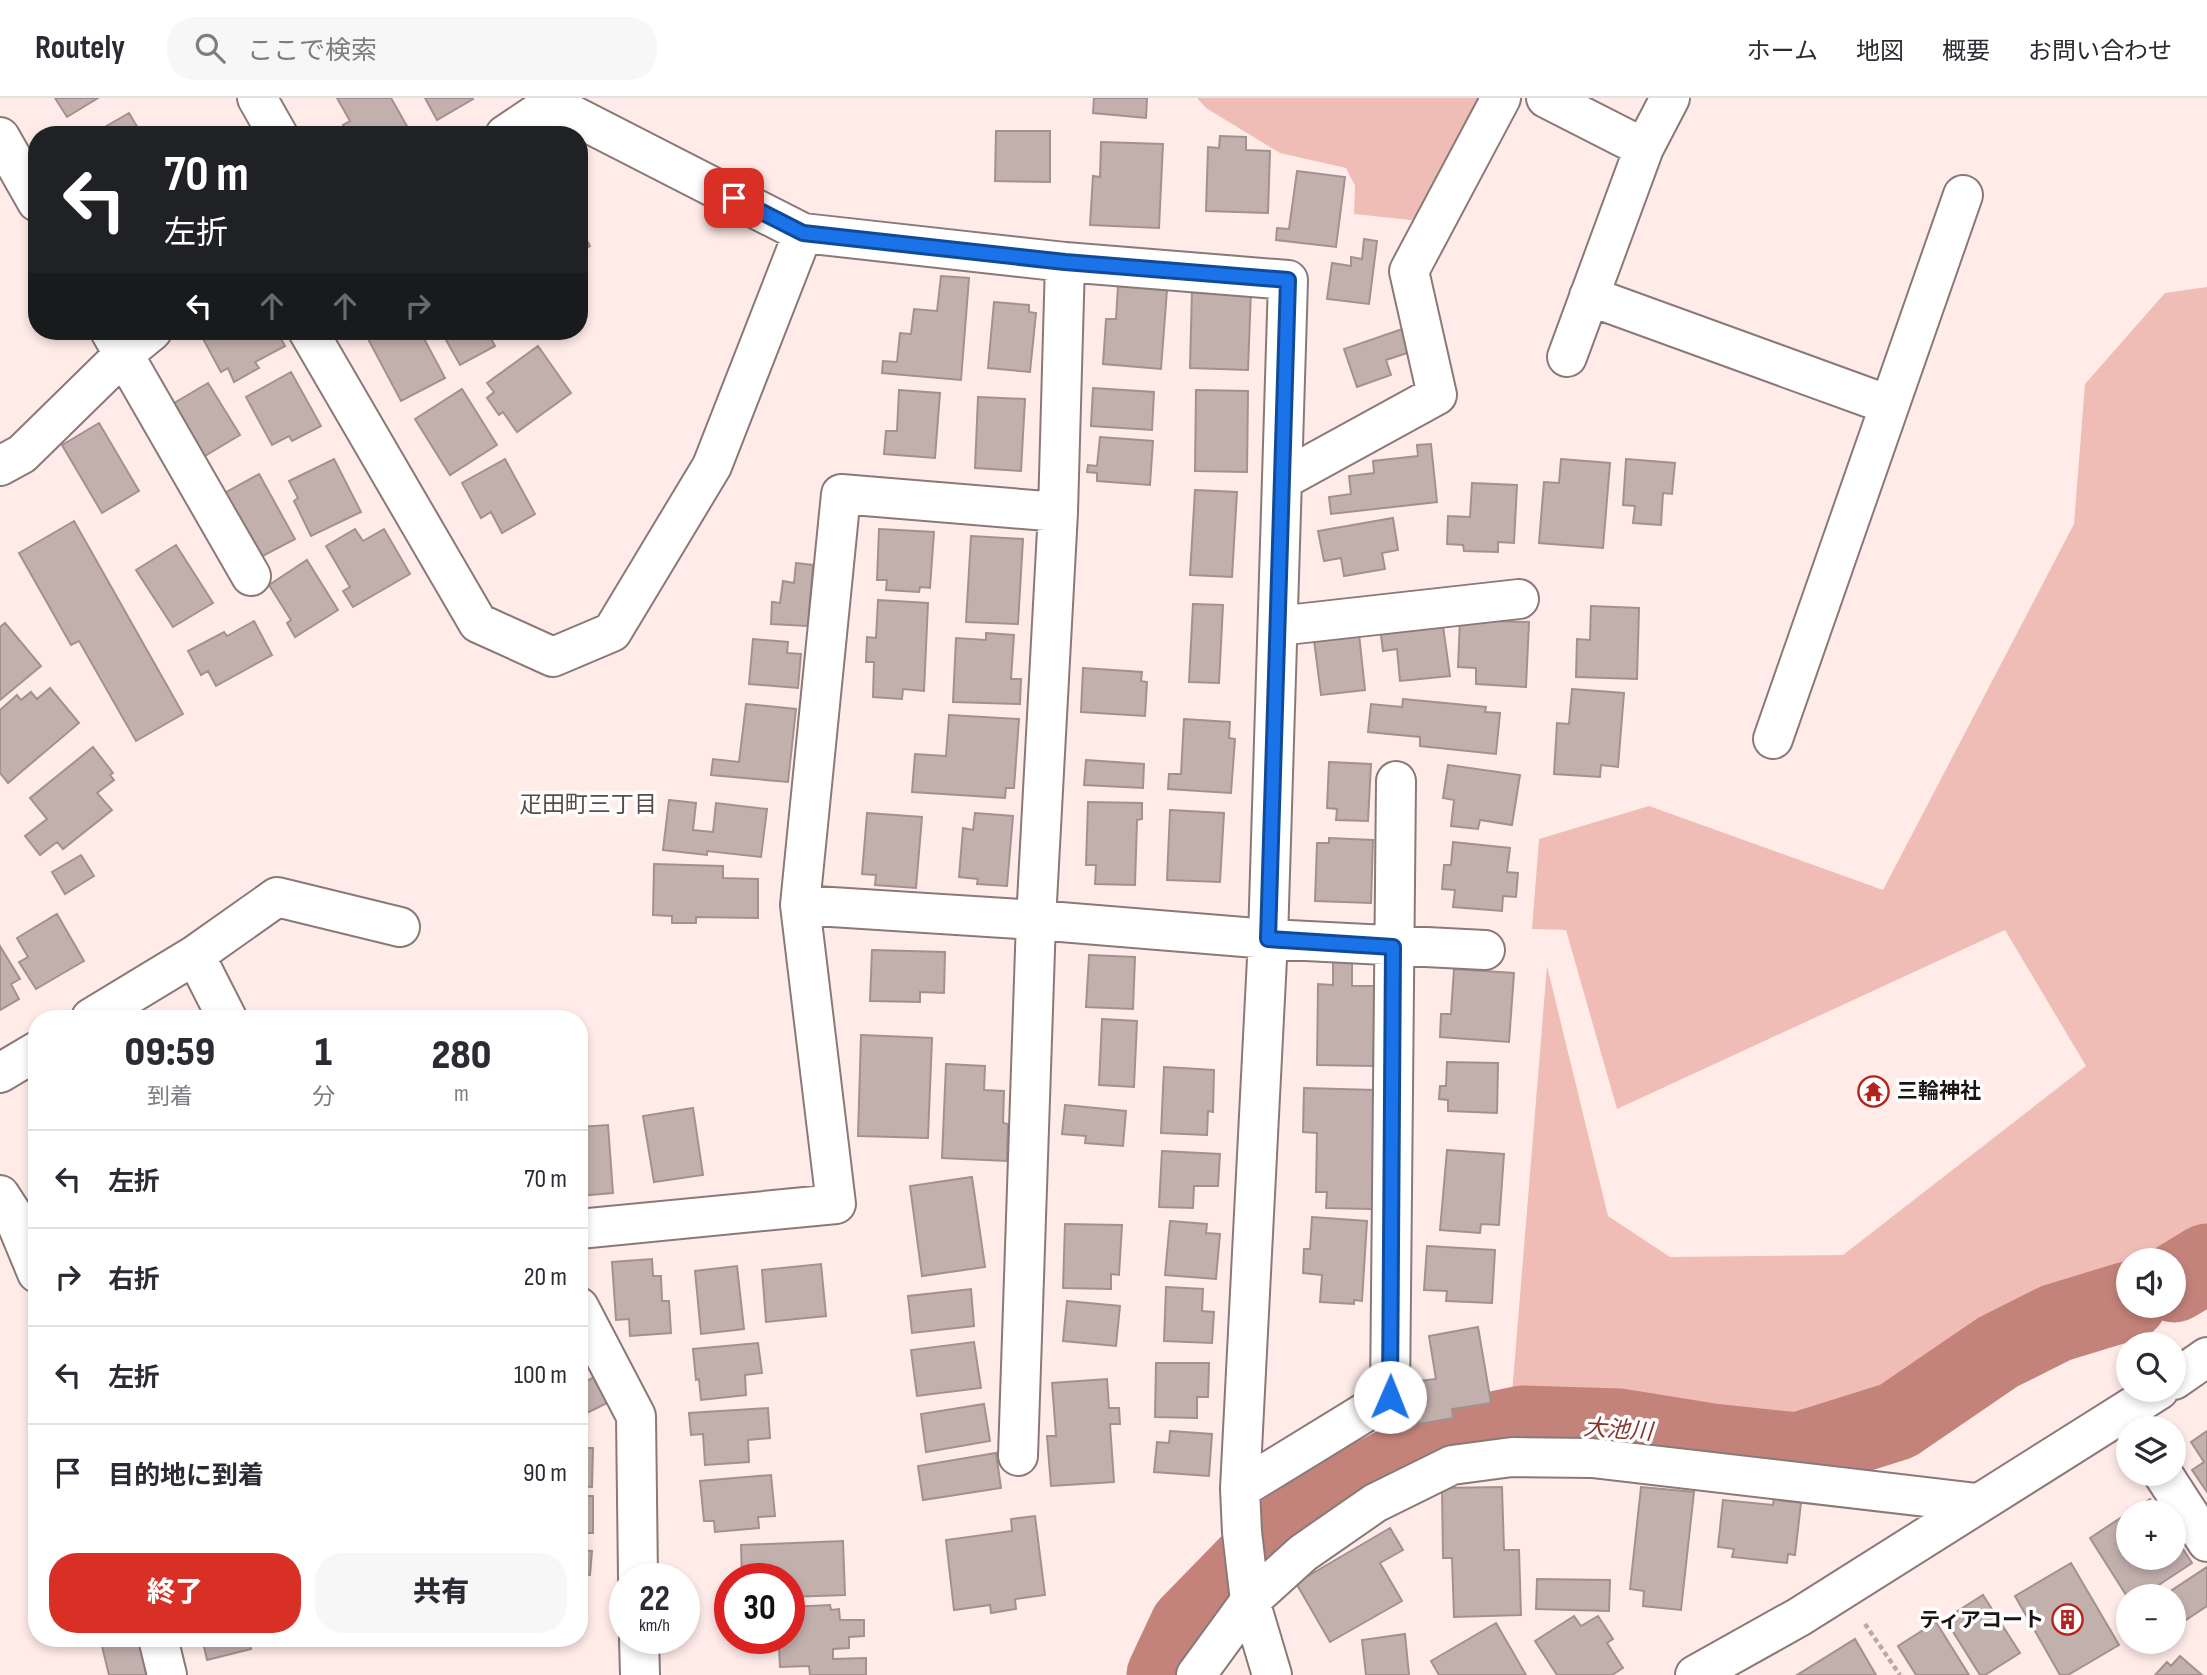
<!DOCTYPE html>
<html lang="ja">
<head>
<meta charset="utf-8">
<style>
	body { margin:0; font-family:"Sofia Sans Condensed","Noto Sans JP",sans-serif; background:#f7f7f7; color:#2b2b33; height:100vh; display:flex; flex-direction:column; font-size:26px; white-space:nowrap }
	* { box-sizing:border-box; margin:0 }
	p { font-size:23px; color:#7c7c81 }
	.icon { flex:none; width:38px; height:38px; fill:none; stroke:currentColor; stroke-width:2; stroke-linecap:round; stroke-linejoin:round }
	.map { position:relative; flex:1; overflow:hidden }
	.panel { position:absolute; left:28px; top:912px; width:560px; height:637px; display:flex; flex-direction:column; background:#fff; border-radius:28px; box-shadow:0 4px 10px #0003 }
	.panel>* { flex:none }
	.top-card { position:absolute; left:28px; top:28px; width:560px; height:214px; border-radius:28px; box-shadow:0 4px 10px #0003; background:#202124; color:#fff; overflow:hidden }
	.buttons { position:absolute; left:2116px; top:1150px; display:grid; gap:14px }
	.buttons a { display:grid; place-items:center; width:70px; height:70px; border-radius:50%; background:#fff; box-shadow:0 4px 10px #0003; font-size:35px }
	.speed { position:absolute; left:609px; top:1465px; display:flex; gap:14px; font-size:35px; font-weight:700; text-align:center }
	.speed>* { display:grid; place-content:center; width:91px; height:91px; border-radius:50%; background:#fff; box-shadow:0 4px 10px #0003; line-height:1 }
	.speed small { font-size:18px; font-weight:400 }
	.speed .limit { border:10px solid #d22; background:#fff; color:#111 }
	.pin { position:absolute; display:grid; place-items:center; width:60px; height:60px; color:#fff; margin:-30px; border-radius:14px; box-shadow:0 4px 10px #0006 }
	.me { position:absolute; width:77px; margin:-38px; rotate:1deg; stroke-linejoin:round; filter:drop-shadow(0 0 5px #0008) }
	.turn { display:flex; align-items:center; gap:24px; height:147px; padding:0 21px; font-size:32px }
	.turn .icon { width:91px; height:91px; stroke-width:2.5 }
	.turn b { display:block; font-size:49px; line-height:60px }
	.lanes { display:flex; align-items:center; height:66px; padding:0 21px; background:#0003; justify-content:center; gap:35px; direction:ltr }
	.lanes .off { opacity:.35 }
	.eta { display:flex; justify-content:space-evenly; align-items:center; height:119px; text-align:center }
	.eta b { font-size:42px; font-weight:800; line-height:49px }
	.primary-button { display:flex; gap:14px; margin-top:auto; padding:14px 21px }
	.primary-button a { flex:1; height:80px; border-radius:28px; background:#d93025; color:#fff; font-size:28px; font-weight:800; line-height:80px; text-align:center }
	.primary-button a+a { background:#f7f7f7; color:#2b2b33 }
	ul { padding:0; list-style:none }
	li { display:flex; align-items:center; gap:21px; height:98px; padding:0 21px; border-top:2px solid #e1e1e2 }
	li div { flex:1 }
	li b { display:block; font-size:26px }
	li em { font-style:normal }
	header { display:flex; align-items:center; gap:42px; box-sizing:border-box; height:98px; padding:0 35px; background:#fff; border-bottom:2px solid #e1e1e2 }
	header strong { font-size:33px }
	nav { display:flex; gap:38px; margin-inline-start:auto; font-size:24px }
	.search { width:490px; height:63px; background:#f7f7f7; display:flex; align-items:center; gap:18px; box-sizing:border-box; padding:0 24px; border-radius:28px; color:#7c7c81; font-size:26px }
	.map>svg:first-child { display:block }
</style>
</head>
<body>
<header>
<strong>Routely</strong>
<div class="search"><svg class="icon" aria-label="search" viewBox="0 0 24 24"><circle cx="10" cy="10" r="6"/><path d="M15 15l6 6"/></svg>ここで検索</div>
<nav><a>ホーム</a><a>地図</a><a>概要</a><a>お問い合わせ</a></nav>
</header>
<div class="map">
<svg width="2207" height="1577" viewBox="0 0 2207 1577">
	<rect width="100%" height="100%" fill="#ffece9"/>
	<path fill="#efbdb5" d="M1197,0H1484L1420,123L1354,116L1355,88L1346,70L1280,55L1206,10Z
		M2207,189V1148L2173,1162H2128V1180L2057,1209L1813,1328L1511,1308L1547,868L1608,1118L1670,1159L1843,1157L2086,968L2005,832L1617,1011L1566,832L1532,831L1539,741L1649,708L1883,792L2074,426L2085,286L2165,195Z"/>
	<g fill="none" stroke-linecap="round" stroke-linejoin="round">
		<path stroke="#c3837a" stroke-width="79" d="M2174,1185L2207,1165
			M1166,1577L1189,1528L1272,1443L1349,1392L1442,1344L1523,1327L1619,1330L1712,1345L1798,1354L1897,1323L1998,1254L2056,1225L2128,1203"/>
	</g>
	<path fill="#c2b0ad" stroke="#a2918f" stroke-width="2" d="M55,0H98L67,19Z
		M337,0H391L412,37H348L343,27L350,23Z
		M425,0H472L473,1L437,22Z
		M1094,0H1147L1146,20L1093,15Z
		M129,15L142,37H91Z
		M996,33H1050V84L995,83Z
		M1220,38L1246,39V52L1270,53L1268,115L1206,113L1208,49L1219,50Z
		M1101,44L1163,46L1159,130L1090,127L1093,78L1100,79Z
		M1297,73L1345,79L1336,149L1276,142L1277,130L1289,131Z
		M579,128L590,148L579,154Z
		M1364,141L1377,143L1369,206L1327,201L1332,165L1351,168V159L1362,161Z
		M941,178L969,180L961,282L882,275L883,263L897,264L900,235L911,236L914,211L937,213Z
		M1118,188L1167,192L1161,271L1103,266L1106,221H1116Z
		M1192,191L1251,192L1248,272L1190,270Z
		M994,204L1029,207V214L1036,215L1030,274L988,270Z
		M1408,229L1416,252L1386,262L1391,277L1357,289L1344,251Z
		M213,233H277L285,248L255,264L259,270L234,284L228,270L221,274L202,239Z
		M383,233H420L445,280L401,303L368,241Z
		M441,233H487L495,248L460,267Z
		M538,248L571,295L517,334L503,314L499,317L487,300L494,294L487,285Z
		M291,274L321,328L292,343L289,338L272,347L246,299Z
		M208,285L240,337L198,362L171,307Z
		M1093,290L1154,294L1152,332L1091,328Z
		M462,291L497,347L450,377L415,321Z
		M899,292L940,295L935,360L884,356L886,333H897Z
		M1196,292L1248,293L1247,374L1195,373Z
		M978,299L1025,301L1021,373L975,370Z
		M99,325L139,393L102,415L62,347Z
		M1100,339L1153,343L1150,387L1097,383V375L1087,374L1088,367L1097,368Z
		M1431,346L1437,404L1331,416L1329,399L1351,396L1349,378L1374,375L1373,363L1418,358L1417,347Z
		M334,361L361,414L311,438L294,403L298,400L289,383Z
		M505,361L535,416L502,435L491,414L481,420L462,385Z
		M1561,361L1610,365L1603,450L1539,445L1544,384L1559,385Z
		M1626,361L1675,365L1672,396L1663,395L1661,427L1633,425L1635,408L1623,407Z
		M259,376L295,441L259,460L223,396Z
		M1472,385L1517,387L1514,445L1498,444V454L1464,453L1463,447L1447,446L1448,418L1470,419Z
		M1195,392L1237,394L1232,479L1190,477Z
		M1393,420L1398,452L1382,455L1385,471L1344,478L1341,460L1324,463L1318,433Z
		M74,423L183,616L136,643L79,543L71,547L19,455Z
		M355,431L363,443L384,431L410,476L353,509L343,493L350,489L326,448Z
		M879,431L934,434L930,490L920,489L919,494L886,492L887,482H877Z
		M971,438L1023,441L1018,526L966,524Z
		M176,447L213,505L173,529L136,472Z
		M307,462L338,512L295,539L287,525L291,522L269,487Z
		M796,465L813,467L808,528L771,526L772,504L780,505L783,483L794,485Z
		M878,502L928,505L924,593L903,591L902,601L873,599L874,564H866L867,539L876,540Z
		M1193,506L1223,507L1219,585L1189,584Z
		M1591,508L1639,510L1637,581L1576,579L1577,541L1590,542Z
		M1442,521L1450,578L1400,583L1397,551L1383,553L1380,529Z
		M1460,522L1529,524L1526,589L1476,586V570L1458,569Z
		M254,523L272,557L216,588L208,573L201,577L188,553L224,534L227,538Z
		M5,525L41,568L0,602V529Z
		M986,535L1014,537L1011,581H1021L1020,606L953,604L956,540L986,542Z
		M1359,536L1365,592L1321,597L1314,542Z
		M753,541L788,544L787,555L801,556L798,590L749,586Z
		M1083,570L1142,574L1141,583L1147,584L1145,618L1081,614Z
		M50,590L79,625L8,685L0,675V612L17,597L21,602L31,594L37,601Z
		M1572,591L1624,595L1618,669L1601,667L1600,679L1554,676L1557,625L1569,626Z
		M1403,601L1486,609L1485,614L1500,615L1496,656L1420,648V639L1368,634L1371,606L1402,609Z
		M746,606L796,611L788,684L711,677L713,661L739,664Z
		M949,617L1019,621L1014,690H1006L1005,700L912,694L915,656L946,658Z
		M1184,621L1230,624L1229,640L1235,641L1231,695L1168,691L1169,676H1181Z
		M93,649L113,675L110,677L114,682L97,695L112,712L63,751L57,744L40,757L25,738L47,721L30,700Z
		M1086,662L1144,666L1143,690L1084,687Z
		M1329,664L1371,666L1368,723L1336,722L1337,711L1327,710Z
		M1448,667L1520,677L1512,727L1480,722L1478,731L1451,728L1454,702L1443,700Z
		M669,702L696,705L693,732L713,734L716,705L767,711L761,759L707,753V757L663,752Z
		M1088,704L1142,705V721L1137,722L1135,787L1095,786L1096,767H1086Z
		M1170,712L1224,715L1220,784L1167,782Z
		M867,715L922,719L916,790L875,787L876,777L862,776Z
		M975,715L1013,718L1007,788L977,786L978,781L959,779L963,730L973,732Z
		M1329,740L1373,742L1371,805L1315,803L1317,745H1329Z
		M1453,744L1510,750L1507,774L1518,775L1516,799L1503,798L1502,813L1453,809L1455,792L1442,791L1444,767H1451Z
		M81,757L94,778L65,796L52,774Z
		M654,766L723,768V780L758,781V820L696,819V825H672V818L653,817Z
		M57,816L84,863L36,891L19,864L28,859L17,840Z
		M0,848L20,881L11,886L19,901L0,912Z
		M872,852L945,854L944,895L920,894V904L870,903Z
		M1089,857L1135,859L1133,911L1086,909Z
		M1333,862H1352V888H1375L1373,968L1317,967L1318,886L1333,887Z
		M1454,871L1514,875L1509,944L1440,939L1441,916H1451Z
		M1102,921L1137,923L1134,989L1099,987Z
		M861,937L932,940L928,1040L858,1038Z
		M1447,964L1498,965L1497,1015L1448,1013V1002L1439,1001L1440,988H1446Z
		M946,966L985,968L984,992L1004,993L1003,1025L1008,1026L1007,1063L942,1060Z
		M1164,969L1214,972L1213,1014L1208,1013L1207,1037L1161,1035Z
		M1304,990L1375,992L1372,1111L1326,1110L1327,1094H1316L1317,1035L1303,1034Z
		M1065,1007L1126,1013L1123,1048L1085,1045L1086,1038L1062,1036Z
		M693,1010L703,1077L654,1084L643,1018Z
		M608,1027L613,1095L579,1098V1029Z
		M1447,1052L1504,1056L1499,1127L1481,1126L1480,1135L1440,1132Z
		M1162,1053L1220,1056L1218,1088H1194L1193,1110L1159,1109Z
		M972,1079L985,1169L922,1178L910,1088Z
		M1312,1119L1367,1123L1362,1203L1354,1202V1206L1320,1204L1322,1177L1303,1175L1304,1151H1310Z
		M1170,1123L1207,1126L1206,1135L1220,1136L1216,1181L1165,1177Z
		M1065,1126L1122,1127L1119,1177L1111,1176V1191L1063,1190Z
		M1427,1148L1495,1152L1492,1205L1446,1203L1447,1193L1424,1192Z
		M652,1161L653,1178H661L662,1203H669L671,1235L630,1238L629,1221L616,1222L612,1164Z
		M821,1166L826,1218L766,1224L762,1172Z
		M737,1168L744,1231L701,1236L695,1173Z
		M1166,1189L1203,1191L1202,1213L1214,1214L1212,1245L1164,1243Z
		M971,1191L974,1228L912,1235L908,1198Z
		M1067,1203L1120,1208L1116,1248L1063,1243Z
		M1478,1229L1491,1305L1452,1311L1453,1320L1419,1326L1413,1295L1421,1294L1419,1283L1436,1281L1429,1238Z
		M974,1244L981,1290L917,1298L911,1252Z
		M758,1245L762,1275L745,1277L746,1297L701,1302L699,1281L696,1282L693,1251Z
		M1156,1265H1209L1208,1299H1197V1320L1155,1319Z
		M594,1279L607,1305L579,1319V1287Z
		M1107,1281L1109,1310H1119L1120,1326H1110L1114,1384L1051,1388L1047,1338H1056L1052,1285Z
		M984,1306L990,1343L926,1354L921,1316Z
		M768,1310L770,1340L748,1342L749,1364L705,1367L703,1336L691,1337L689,1315Z
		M1170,1333L1212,1336L1209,1378L1154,1374L1157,1344L1169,1345Z
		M2207,1333V1394L2192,1372L2204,1364L2191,1344Z
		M579,1350H593L592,1389L579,1388Z
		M996,1355L1001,1390L923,1402L918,1368Z
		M771,1377L775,1418L758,1419L759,1430L715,1434L714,1423H704L700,1383Z
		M1502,1389L1504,1452H1519L1521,1517L1454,1519L1452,1460H1443L1442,1390Z
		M1641,1389L1694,1394L1681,1512L1643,1508L1644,1493L1630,1491Z
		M1775,1393L1802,1396L1795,1457L1788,1456L1787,1465L1732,1459L1734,1451L1718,1449L1723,1402L1773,1407Z
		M579,1398H593V1435H579Z
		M2150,1401L2159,1414H2129Z
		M2128,1415V1460H2174V1437L2192,1465L2142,1498H2128V1500L2090,1440Z
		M1035,1418L1045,1497L1015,1501L1016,1511L991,1515L990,1507L954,1512L946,1442L1012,1433L1011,1421Z
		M1390,1430L1403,1452L1380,1465L1402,1503L1330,1544L1296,1485Z
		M843,1443L845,1497L789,1499V1480H742L741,1447Z
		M579,1452L592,1453L590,1477L579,1476Z
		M2071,1465L2119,1547L2068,1577H2060L2015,1498Z
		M2207,1469V1508L2174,1530V1498H2163Z
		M1537,1481L1610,1482L1609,1513L1536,1511Z
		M1983,1497L2020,1555L1985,1577H1980L1945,1521Z
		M830,1507L831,1512L839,1511L840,1522H864V1538L849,1539V1550L833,1551V1561L866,1560V1577H810L809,1568L780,1569L779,1549L744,1551V1540H789V1509Z
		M1574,1518L1581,1528L1598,1518L1613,1541L1607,1545L1623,1570L1612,1577H1557L1535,1543Z
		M1936,1524L1969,1577H1916L1898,1548Z
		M1496,1525L1526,1577H1439L1431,1563Z
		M1405,1536L1409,1577H1366L1362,1542Z
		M100,1540H144L153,1577H109Z
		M202,1540H249L251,1551L207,1562Z
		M1855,1541L1876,1577H1797Z
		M2180,1558L2202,1577H2155L2167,1564L2171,1568Z"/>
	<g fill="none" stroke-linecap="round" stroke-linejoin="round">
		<defs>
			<path id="minor" d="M257,0L278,37
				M548,0L551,6L803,135L1065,164L1288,182L1268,841L1240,1391L1242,1434L1250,1503L1272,1577
				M1546,0L1644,50L1670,0
				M505,37L551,6L555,0
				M0,39L37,104
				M1589,198L1889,307
				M110,233L251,478
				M308,233L478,525L553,559L612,534L712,368L803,135
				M1567,259L1644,50
				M0,368L22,356L124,256L152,233
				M1282,382L1437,297L1409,173L1501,0
				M1278,528L1519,501
				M1773,641L1963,97
				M800,807L1036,822L1268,841L1485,852
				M195,857L227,920
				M91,920L195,857L277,799L400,829
				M0,975L37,953
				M0,1097L13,1117L37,1175
				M579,1131L836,1106L800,807L841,396L1058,414
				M579,1209L636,1318L638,1480
				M2174,1282L2207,1259
				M1018,1358L1036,822L1058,414L1065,164
				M2163,1376L2207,1444
				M1240,1391L1390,1299L1396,683
				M158,1540L167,1577
				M639,1540L640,1577
				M1196,1577L1250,1503L1303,1455L1375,1405L1452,1367L1512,1359L1592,1360L1977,1405
				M1695,1577L1799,1519L2159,1292"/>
		</defs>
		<use href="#minor" stroke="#8a7976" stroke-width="42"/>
		<path stroke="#b9aaa8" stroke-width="4.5" stroke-dasharray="5 3.5" stroke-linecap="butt" d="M1865,1526L1900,1577"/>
		<use href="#minor" stroke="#fff" stroke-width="38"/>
	</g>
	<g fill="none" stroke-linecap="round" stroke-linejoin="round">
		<defs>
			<path id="route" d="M734,100L803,135L1065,164L1288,182L1268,841L1393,849L1390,1299"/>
		</defs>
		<use href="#route" stroke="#114b97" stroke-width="18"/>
		<use href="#route" stroke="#1a73e8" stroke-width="12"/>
	</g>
	<defs>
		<symbol id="temple-ring" viewBox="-11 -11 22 22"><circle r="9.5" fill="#fefefe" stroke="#b2231b" stroke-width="1.5"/><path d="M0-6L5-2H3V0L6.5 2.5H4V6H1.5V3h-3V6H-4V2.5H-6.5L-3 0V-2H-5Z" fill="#b2231b"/></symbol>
		<symbol id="building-ring" viewBox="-11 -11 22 22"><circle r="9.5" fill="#fefefe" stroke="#b2231b" stroke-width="1.5"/><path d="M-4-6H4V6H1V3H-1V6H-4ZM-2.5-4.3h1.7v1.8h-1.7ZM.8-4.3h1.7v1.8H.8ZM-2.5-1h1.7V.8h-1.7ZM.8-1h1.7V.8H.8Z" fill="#b2231b"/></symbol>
	</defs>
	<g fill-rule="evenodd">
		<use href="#temple-ring" x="1856" y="976" width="35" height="35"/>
		<use href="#building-ring" x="2050" y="1504" width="35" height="35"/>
	</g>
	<g text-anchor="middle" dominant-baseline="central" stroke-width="7" stroke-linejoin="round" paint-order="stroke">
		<g font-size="21" font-weight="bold" fill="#1b1514" stroke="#fefefe" text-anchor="start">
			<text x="1897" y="993">三輪神社</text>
			<text x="2044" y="1522" text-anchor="end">ティアコート</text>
		</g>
		<g font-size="23" fill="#5a4b48" stroke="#fefefe">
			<text x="588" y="707">疋田町三丁目</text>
		</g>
		<g font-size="23" font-style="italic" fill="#84352c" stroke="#fefefe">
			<text transform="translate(1618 1332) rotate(4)">大池川</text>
		</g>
	</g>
</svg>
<div class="buttons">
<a><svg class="icon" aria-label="sound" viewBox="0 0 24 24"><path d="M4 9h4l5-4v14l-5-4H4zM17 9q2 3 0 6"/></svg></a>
<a><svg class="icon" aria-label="search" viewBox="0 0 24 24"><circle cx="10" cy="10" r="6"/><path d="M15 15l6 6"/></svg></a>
<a><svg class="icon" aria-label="layers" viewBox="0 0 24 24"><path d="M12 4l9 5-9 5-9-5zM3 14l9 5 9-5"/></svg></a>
<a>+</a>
<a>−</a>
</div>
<div class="speed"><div>22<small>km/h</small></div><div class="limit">30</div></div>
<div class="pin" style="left:734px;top:100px;background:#d93025"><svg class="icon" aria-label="arrive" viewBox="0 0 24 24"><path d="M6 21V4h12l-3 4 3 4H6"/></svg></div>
<svg class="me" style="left:1390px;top:1299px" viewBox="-20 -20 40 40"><circle r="19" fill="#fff"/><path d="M0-13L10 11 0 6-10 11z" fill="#1a73e8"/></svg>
<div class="top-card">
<div class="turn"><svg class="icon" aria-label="left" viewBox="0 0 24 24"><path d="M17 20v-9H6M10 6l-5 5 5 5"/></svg><div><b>70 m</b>左折</div></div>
<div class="lanes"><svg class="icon" aria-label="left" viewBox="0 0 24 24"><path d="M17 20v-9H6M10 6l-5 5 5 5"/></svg><svg class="icon off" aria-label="ahead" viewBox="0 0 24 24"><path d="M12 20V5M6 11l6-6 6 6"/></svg><svg class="icon off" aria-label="ahead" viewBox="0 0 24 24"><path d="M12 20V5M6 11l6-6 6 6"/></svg><svg class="icon off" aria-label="right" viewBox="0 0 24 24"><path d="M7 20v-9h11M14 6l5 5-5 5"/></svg></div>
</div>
<section class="panel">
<div class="eta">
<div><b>09:59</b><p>到着</p></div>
<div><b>1</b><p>分</p></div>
<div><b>280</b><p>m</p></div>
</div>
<ul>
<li><svg class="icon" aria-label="left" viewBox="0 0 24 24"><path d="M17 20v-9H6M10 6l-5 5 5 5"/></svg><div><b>左折</b></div><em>70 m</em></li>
<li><svg class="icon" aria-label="right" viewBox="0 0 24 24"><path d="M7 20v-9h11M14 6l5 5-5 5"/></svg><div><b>右折</b></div><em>20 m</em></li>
<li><svg class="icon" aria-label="left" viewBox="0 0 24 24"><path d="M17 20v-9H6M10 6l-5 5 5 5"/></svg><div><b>左折</b></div><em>100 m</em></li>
<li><svg class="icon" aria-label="arrive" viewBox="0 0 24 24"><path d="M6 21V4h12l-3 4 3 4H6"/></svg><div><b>目的地に到着</b></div><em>90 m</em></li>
</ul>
<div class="primary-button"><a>終了</a><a>共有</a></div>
</section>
</div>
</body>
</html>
